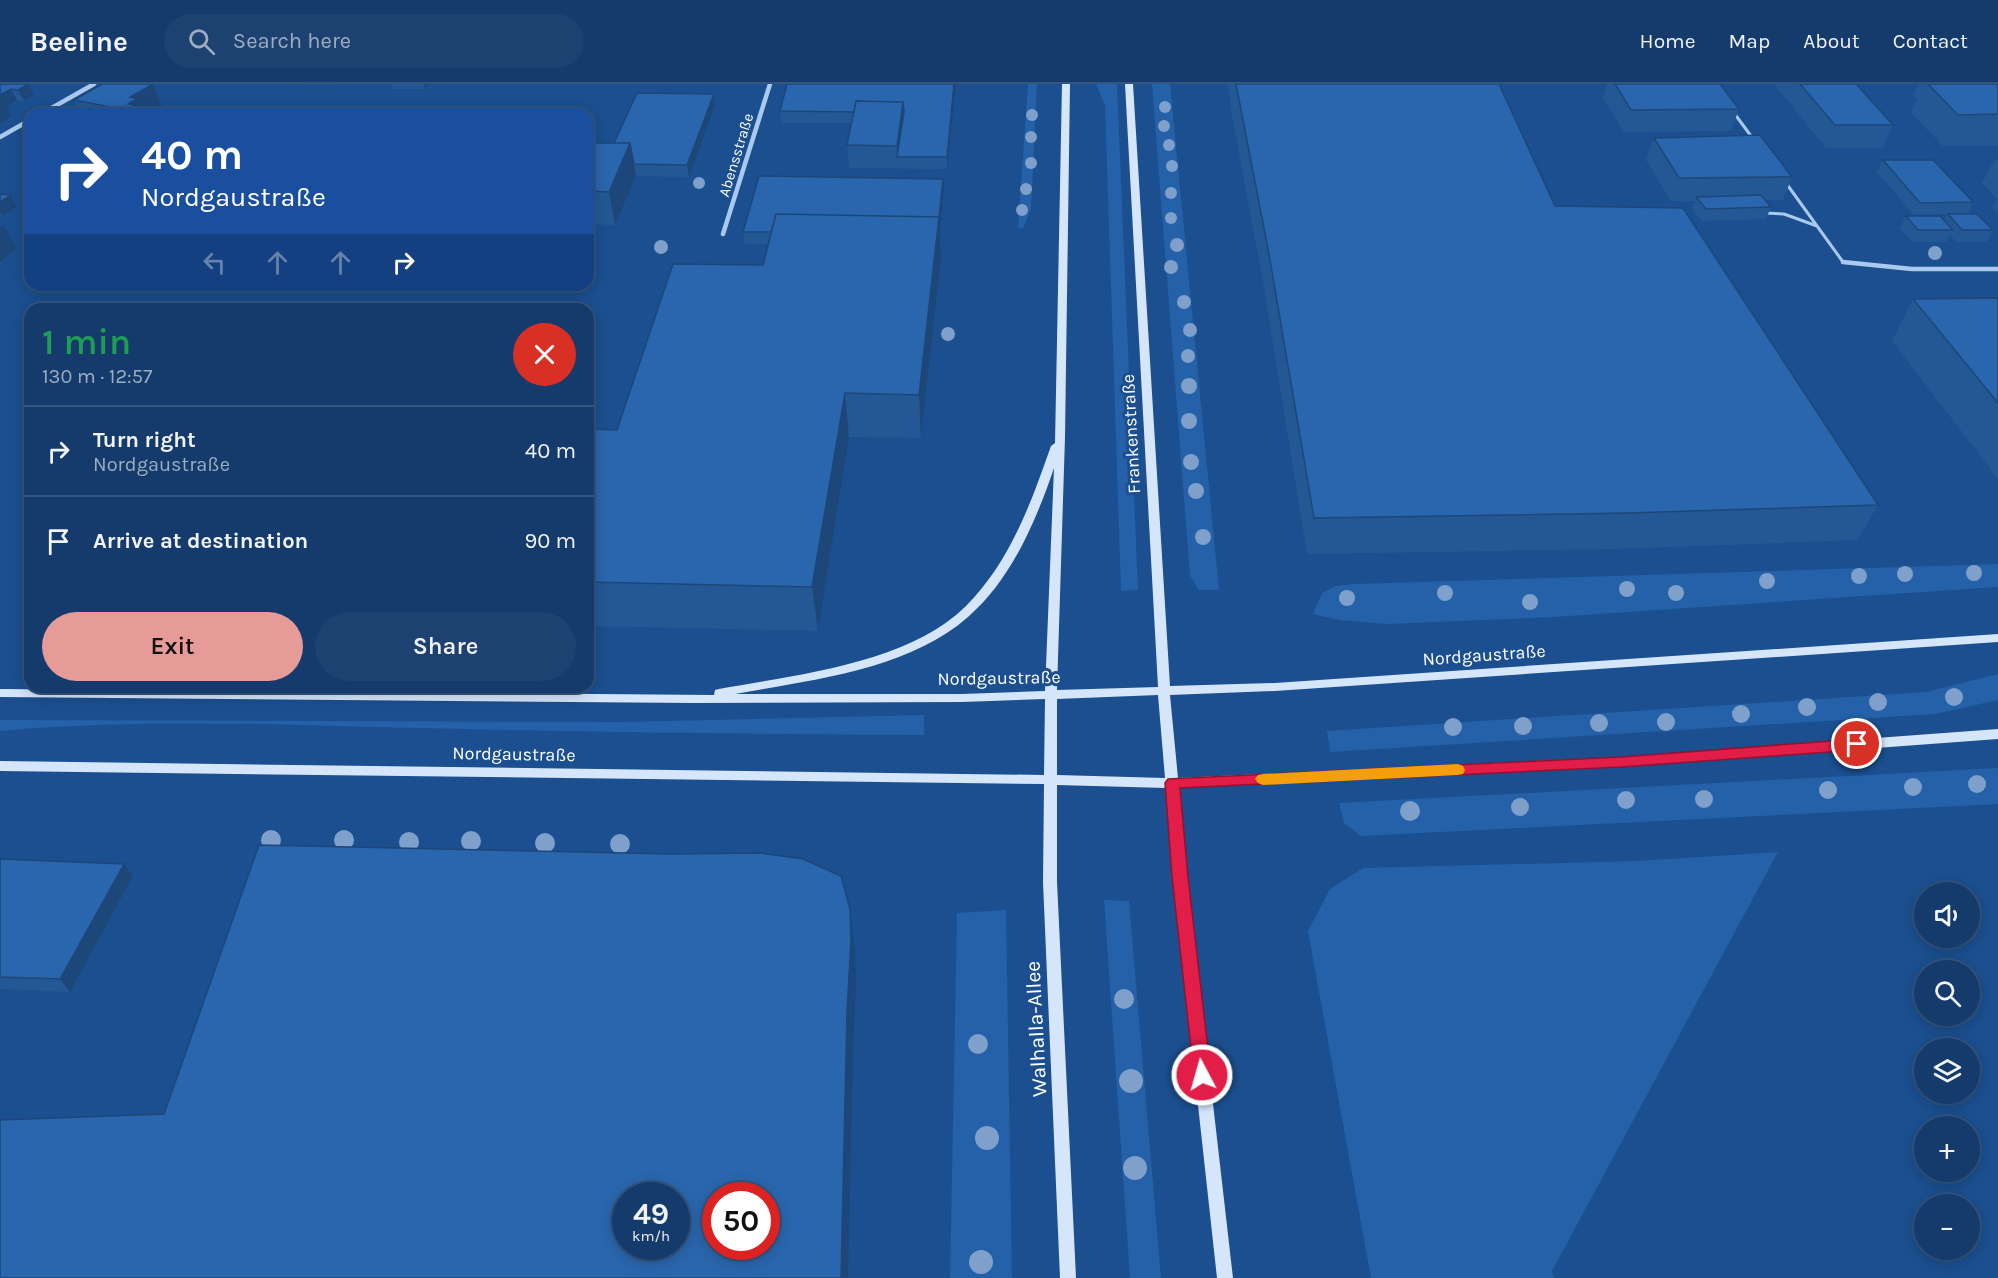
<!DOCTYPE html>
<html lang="en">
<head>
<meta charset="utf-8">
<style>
	body { margin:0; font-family:Karla,sans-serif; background:#1d4271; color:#f1f3f6; height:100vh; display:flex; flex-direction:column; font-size:22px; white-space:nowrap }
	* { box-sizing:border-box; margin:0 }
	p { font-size:20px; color:#9dadc1 }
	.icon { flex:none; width:33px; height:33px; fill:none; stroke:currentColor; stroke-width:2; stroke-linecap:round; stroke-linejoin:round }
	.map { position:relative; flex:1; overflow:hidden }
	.drawer { position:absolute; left:24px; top:219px; width:570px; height:390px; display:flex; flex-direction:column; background:#143b6b; border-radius:18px; box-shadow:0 3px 15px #0003,0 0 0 2px #33557e }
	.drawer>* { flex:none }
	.hud { position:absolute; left:24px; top:24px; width:570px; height:183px; border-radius:18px; box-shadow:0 3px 15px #0003,0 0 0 2px #33557e; background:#1a4fa0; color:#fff; overflow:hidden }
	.fabs { position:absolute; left:1914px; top:798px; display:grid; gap:12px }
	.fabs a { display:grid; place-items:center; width:66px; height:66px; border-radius:50%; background:#143b6b; box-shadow:0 3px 15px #0003,0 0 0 2px #33557e; font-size:30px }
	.speed { position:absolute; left:612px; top:1098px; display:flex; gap:12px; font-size:30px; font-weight:700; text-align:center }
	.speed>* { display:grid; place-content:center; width:78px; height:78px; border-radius:50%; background:#143b6b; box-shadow:0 3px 15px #0003,0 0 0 2px #33557e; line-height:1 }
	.speed small { font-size:15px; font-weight:400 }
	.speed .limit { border:9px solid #d22; background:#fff; color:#111 }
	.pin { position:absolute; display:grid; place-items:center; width:51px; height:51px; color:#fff; margin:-26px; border:3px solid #fff; border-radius:50%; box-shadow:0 2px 6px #0007 }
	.me { position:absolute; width:66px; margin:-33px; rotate:354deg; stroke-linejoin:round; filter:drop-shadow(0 0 4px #0008) }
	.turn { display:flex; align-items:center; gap:21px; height:126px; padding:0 18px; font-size:27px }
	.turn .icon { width:78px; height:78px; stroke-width:2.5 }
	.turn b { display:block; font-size:42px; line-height:51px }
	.lanes { display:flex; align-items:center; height:57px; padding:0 18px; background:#0003; justify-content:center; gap:30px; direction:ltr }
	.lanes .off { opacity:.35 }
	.round { display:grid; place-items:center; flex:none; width:63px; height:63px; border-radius:32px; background:#1d4271 }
	.headline { display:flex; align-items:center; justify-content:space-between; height:102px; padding:0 18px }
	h1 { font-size:36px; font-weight:600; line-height:45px; color:#1e9e55 }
	.action { display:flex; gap:12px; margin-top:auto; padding:12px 18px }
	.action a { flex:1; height:69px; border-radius:36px; background:#e69b98; color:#111; font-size:24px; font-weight:600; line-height:69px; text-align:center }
	.action a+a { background:#1d4271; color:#f1f3f6 }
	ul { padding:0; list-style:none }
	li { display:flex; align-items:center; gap:18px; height:90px; padding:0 18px; border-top:2px solid #33557e }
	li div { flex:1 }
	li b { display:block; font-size:22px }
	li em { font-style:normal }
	header { display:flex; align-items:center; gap:36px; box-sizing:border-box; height:84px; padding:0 30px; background:#143b6b; border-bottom:2px solid #33557e }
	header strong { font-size:28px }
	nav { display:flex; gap:33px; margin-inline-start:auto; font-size:21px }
	.search { width:420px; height:54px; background:#1d4271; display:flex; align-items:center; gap:15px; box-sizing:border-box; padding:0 21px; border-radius:33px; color:#9dadc1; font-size:22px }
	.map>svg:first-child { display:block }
</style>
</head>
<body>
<header>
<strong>Beeline</strong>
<div class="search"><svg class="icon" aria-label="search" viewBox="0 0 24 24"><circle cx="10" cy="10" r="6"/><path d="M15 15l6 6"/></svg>Search here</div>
<nav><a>Home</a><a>Map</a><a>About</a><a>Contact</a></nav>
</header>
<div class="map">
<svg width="1998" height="1194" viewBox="0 0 1998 1194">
	<rect width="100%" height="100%" fill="#1b4f8f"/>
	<path fill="#2461a8" d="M1028,0H1037L1031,125L1023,144H1018Z
		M1096,0H1117L1138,506L1121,507L1105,21Z
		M1152,0H1170L1219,506H1199L1190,492Z
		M1998,480V503L1554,533L1387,540L1339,536L1313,530L1322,509L1335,502L1354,500Z
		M1998,590V616L1936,630L1330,668L1327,647L1926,608Z
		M924,631V651C755,650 586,648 418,644C279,641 139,634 0,647V636L624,638Z
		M1998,684V720L1361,752L1344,739L1339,719Z
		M1778,768L1552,1187L1554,1194H1371L1308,847L1330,805L1363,784L1637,777Z
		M1104,816L1129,817L1161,1194H1130Z
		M1006,826L1012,1194H950L957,829Z"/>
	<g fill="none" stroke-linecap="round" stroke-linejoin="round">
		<path stroke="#a9c9ee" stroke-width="3" d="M1734,29L1754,56
			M1786,99L1843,178
			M1765,129L1784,130L1817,142"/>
		<path stroke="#a9c9ee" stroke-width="4.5" d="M41,30L94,0
			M0,53L30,36
			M723,150L770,0
			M1843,178L1912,185H1998"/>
		<path fill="#d6e6fa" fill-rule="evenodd" d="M1062,0H1070L1065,353L1057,606L1158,603L1125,0H1133L1170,602L1275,599L1998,550V558L1275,607L1170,611L1178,694L1621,673L1998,645V655L1621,683L1179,704L1187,793L1233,1194H1217L1173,793L1166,704L1057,701V798L1076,1194H1060L1043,798L1044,700L0,687V677L1044,691L1045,615L962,618L694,619L0,613V605L714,611L715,606L719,605C796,591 909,579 966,522C1010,478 1031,419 1051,362L1055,359ZM1054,384L1045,607L962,610H735C811,596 908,586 968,533C1011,496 1036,437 1054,384ZM1158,611L1165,694L1057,691V615Z"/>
	</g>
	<g fill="#7ea0ca">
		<circle cx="1165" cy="23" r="6"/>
		<circle cx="1032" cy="31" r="6"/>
		<circle cx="1164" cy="42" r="6"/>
		<circle cx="1031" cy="53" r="6"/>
		<circle cx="1169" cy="61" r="6"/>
		<circle cx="1031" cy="79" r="6"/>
		<circle cx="1172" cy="82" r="6"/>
		<circle cx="699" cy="99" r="6"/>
		<circle cx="1026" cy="105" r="6"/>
		<circle cx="1171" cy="109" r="6"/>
		<circle cx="1022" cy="126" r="6"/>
		<circle cx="1171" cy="134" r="6"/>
		<circle cx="1177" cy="161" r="7"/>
		<circle cx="661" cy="163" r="7"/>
		<circle cx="1935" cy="169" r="7"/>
		<circle cx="1171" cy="183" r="7"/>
		<circle cx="1184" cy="218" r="7"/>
		<circle cx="1190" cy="246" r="7"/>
		<circle cx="948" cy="250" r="7"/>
		<circle cx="1188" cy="272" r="7"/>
		<circle cx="1189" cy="302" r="8"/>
		<circle cx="1189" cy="337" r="8"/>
		<circle cx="1191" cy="378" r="8"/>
		<circle cx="1196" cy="407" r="8"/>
		<circle cx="1203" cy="453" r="8"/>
		<circle cx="1974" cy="489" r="8"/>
		<circle cx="1905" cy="490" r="8"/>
		<circle cx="1859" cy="492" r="8"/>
		<circle cx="1767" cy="497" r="8"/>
		<circle cx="1627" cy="505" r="8"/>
		<circle cx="1445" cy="509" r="8"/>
		<circle cx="1676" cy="509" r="8"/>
		<circle cx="1347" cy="514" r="8"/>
		<circle cx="1530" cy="518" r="8"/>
		<circle cx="1954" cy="613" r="9"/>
		<circle cx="1878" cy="618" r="9"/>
		<circle cx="1807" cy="623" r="9"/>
		<circle cx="1741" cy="630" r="9"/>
		<circle cx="1666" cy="638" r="9"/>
		<circle cx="1599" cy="639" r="9"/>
		<circle cx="1523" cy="642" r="9"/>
		<circle cx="1453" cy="643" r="9"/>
		<circle cx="1977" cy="700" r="9"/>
		<circle cx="1913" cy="703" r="9"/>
		<circle cx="1828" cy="706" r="9"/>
		<circle cx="1704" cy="715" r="9"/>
		<circle cx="1626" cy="716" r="9"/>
		<circle cx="1520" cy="723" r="9"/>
		<circle cx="1410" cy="727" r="10"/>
		<circle cx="271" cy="756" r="10"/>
		<circle cx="344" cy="756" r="10"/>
		<circle cx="471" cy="757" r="10"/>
		<circle cx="409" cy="758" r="10"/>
		<circle cx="545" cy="759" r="10"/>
		<circle cx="620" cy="760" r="10"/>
		<circle cx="1124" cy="915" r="10"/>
		<circle cx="978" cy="960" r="10"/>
		<circle cx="1131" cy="997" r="12"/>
		<circle cx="987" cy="1054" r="12"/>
		<circle cx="1135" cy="1084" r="12"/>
		<circle cx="981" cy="1178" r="12"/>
	</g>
	<path fill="#245895" d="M0,0H28L34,11L24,17L17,16L7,22L12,32L0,40Z
		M283,0H334L333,1Z
		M391,0H428L425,5H392Z
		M787,0H956L947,85L849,84L847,61L851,39H781L780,27Z
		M1228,0H1499L1555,122L1878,421L1858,456L1615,465L1307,470L1264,204L1232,31Z
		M1607,0H1720L1739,25L1731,47L1624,48L1603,14Z
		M1774,0H1856L1893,41L1883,64H1826Z
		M1918,0H1997L1998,1V62H1943L1911,29L1917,15L1913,12Z
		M714,10L715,22L689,93L636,92L615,141L588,140V59H614Z
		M74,16L162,22L155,26L176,30H80Z
		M1654,54L1792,93L1783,116H1766L1771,123L1766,135L1702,137L1692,125L1695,117H1671L1646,76Z
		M1883,76L1973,118L1967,130L1993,146L1986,158H1956L1950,151L1946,158H1912L1900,144L1906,132L1944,136L1947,130L1914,131L1877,88Z
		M1994,76H1998V130L1992,124L1997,115L1982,99Z
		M944,106L940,145L941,174L921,354L849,353L818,547L588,542V345L617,346L763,181L768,160H745L743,148Z
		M1998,214V395L1892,257L1913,215Z
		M0,775L124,780L133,792L70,908L0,905Z"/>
	<path fill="#1d4779" d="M28,0L34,11L24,17L18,6Z
		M153,0L162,22L149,30L128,20L130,13Z
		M424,0H428L425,5Z
		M954,0H956L947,85V73Z
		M11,5L17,16L7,22L2,10Z
		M2,10L12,32L0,40V11Z
		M714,10L715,22L689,93L687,81Z
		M903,18L905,40L897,73V62Z
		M630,59L636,92L615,141L609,108Z
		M943,95L944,106L940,145L941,174L921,354L919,311Z
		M11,111L17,123L3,132L0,126V118Z
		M4,141L16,164L0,178V144Z
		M845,309L849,353L818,547L812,503Z
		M124,780L133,792L70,908L60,895Z
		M850,825L855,868L856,898L853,968L848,1194H841Z"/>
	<path fill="#2a66ad" stroke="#1d4779" stroke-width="1.5" fill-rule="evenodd" d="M0,0H28L18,6L11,5L2,10H0Z
		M102,0H153L130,13L137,15L128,20L176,30H98L111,23L74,16Z
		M787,0H954L947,73H897L904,28L903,18L856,17L854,28L780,27Z
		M1236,0H1499L1555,122L1683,124L1878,421L1629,429L1314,434L1269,170Z
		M1615,0H1720L1739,25L1631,26Z
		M1800,0H1856L1893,41H1835Z
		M1928,0H1997L1998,1V30L1958,31Z
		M637,9L714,10L687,81L634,80L630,59H614Z
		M856,17L903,18L897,62L847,61Z
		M1760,51L1792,93L1679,94L1654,54Z
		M588,59H630L609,108L588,107Z
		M1883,76H1933L1973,118L1920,119Z
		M759,92L943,95L939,133L776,130L771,148H743Z
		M0,110L11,111L0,118Z
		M1761,111L1771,123L1706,125L1696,113Z
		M776,130L939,133L919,311L845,309L812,503L588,498V345L617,346L673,180L763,181Z
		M1948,130H1977L1993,146H1962Z
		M1906,132H1940L1953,146H1918Z
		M1998,214V319L1913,215Z
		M259,761L672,770L761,769L803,775L841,792L850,825L851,856L847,927L841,1194H0V1036L164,1030ZM626,1112H676V1162H626ZM716,1112H766V1162H716Z
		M0,775L124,780L60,895L0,893Z"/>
	<path fill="#e11d48" stroke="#92132f" stroke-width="1.5" d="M1857,655L1864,660L1857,666L1621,683L1180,704L1188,793L1211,991L1208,996L1202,998L1196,996L1194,991L1172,793L1165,699L1168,695L1621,673Z"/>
	<path fill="#f59e0b" d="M1458,680L1463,682L1465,686L1463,690L1458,691L1263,701L1258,699L1255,695L1258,691L1263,690Z"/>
	<g text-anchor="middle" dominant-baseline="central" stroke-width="6" stroke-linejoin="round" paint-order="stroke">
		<g font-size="15" fill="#fff" stroke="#1b4f8f">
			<text transform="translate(736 71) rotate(-73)">Abensstraße</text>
		</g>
		<g font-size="18" fill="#fff" stroke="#1b4f8f">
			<text transform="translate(1131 350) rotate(-93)">Frankenstraße</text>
			<text transform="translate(1484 571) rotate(-4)">Nordgaustraße</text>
			<text transform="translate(999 594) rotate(-1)">Nordgaustraße</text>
			<text transform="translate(514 670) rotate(1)">Nordgaustraße</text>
		</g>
		<g font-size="21" fill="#fff" stroke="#1b4f8f">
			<text transform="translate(1036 945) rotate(-93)">Walhalla-Allee</text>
		</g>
	</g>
</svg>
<div class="fabs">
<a><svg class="icon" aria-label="sound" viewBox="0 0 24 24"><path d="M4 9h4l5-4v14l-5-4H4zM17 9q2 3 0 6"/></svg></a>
<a><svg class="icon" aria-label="search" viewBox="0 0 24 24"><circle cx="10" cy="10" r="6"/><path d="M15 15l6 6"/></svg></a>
<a><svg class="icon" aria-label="layers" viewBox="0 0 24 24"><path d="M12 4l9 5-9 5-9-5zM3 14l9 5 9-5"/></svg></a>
<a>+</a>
<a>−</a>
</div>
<div class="speed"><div>49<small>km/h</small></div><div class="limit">50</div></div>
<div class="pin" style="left:1857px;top:660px;background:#d93025"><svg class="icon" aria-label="arrive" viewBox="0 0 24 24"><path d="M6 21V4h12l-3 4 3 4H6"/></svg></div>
<svg class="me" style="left:1202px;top:991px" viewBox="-20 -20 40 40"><circle r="17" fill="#e11d48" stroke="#fff" stroke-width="3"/><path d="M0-11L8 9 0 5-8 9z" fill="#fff"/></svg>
<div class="hud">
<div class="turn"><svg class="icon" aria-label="right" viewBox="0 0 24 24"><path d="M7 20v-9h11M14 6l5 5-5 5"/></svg><div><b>40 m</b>Nordgaustraße</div></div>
<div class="lanes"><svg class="icon off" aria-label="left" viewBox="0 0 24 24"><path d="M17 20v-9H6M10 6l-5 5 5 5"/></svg><svg class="icon off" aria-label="ahead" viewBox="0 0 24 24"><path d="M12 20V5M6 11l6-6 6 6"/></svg><svg class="icon off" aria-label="ahead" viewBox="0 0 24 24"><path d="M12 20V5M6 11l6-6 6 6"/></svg><svg class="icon" aria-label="right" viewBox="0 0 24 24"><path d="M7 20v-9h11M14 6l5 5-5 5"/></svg></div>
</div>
<section class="drawer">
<div class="headline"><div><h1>1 min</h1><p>130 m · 12:57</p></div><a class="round" style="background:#d93025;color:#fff"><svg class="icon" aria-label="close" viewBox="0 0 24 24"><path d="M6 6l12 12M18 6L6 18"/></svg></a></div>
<ul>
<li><svg class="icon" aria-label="right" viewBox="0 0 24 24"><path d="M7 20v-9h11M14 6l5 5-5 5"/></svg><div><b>Turn right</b><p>Nordgaustraße</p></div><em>40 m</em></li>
<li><svg class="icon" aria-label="arrive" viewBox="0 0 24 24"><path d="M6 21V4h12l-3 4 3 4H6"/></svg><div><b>Arrive at destination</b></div><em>90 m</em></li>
</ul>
<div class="action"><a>Exit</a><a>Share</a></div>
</section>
</div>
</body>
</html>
